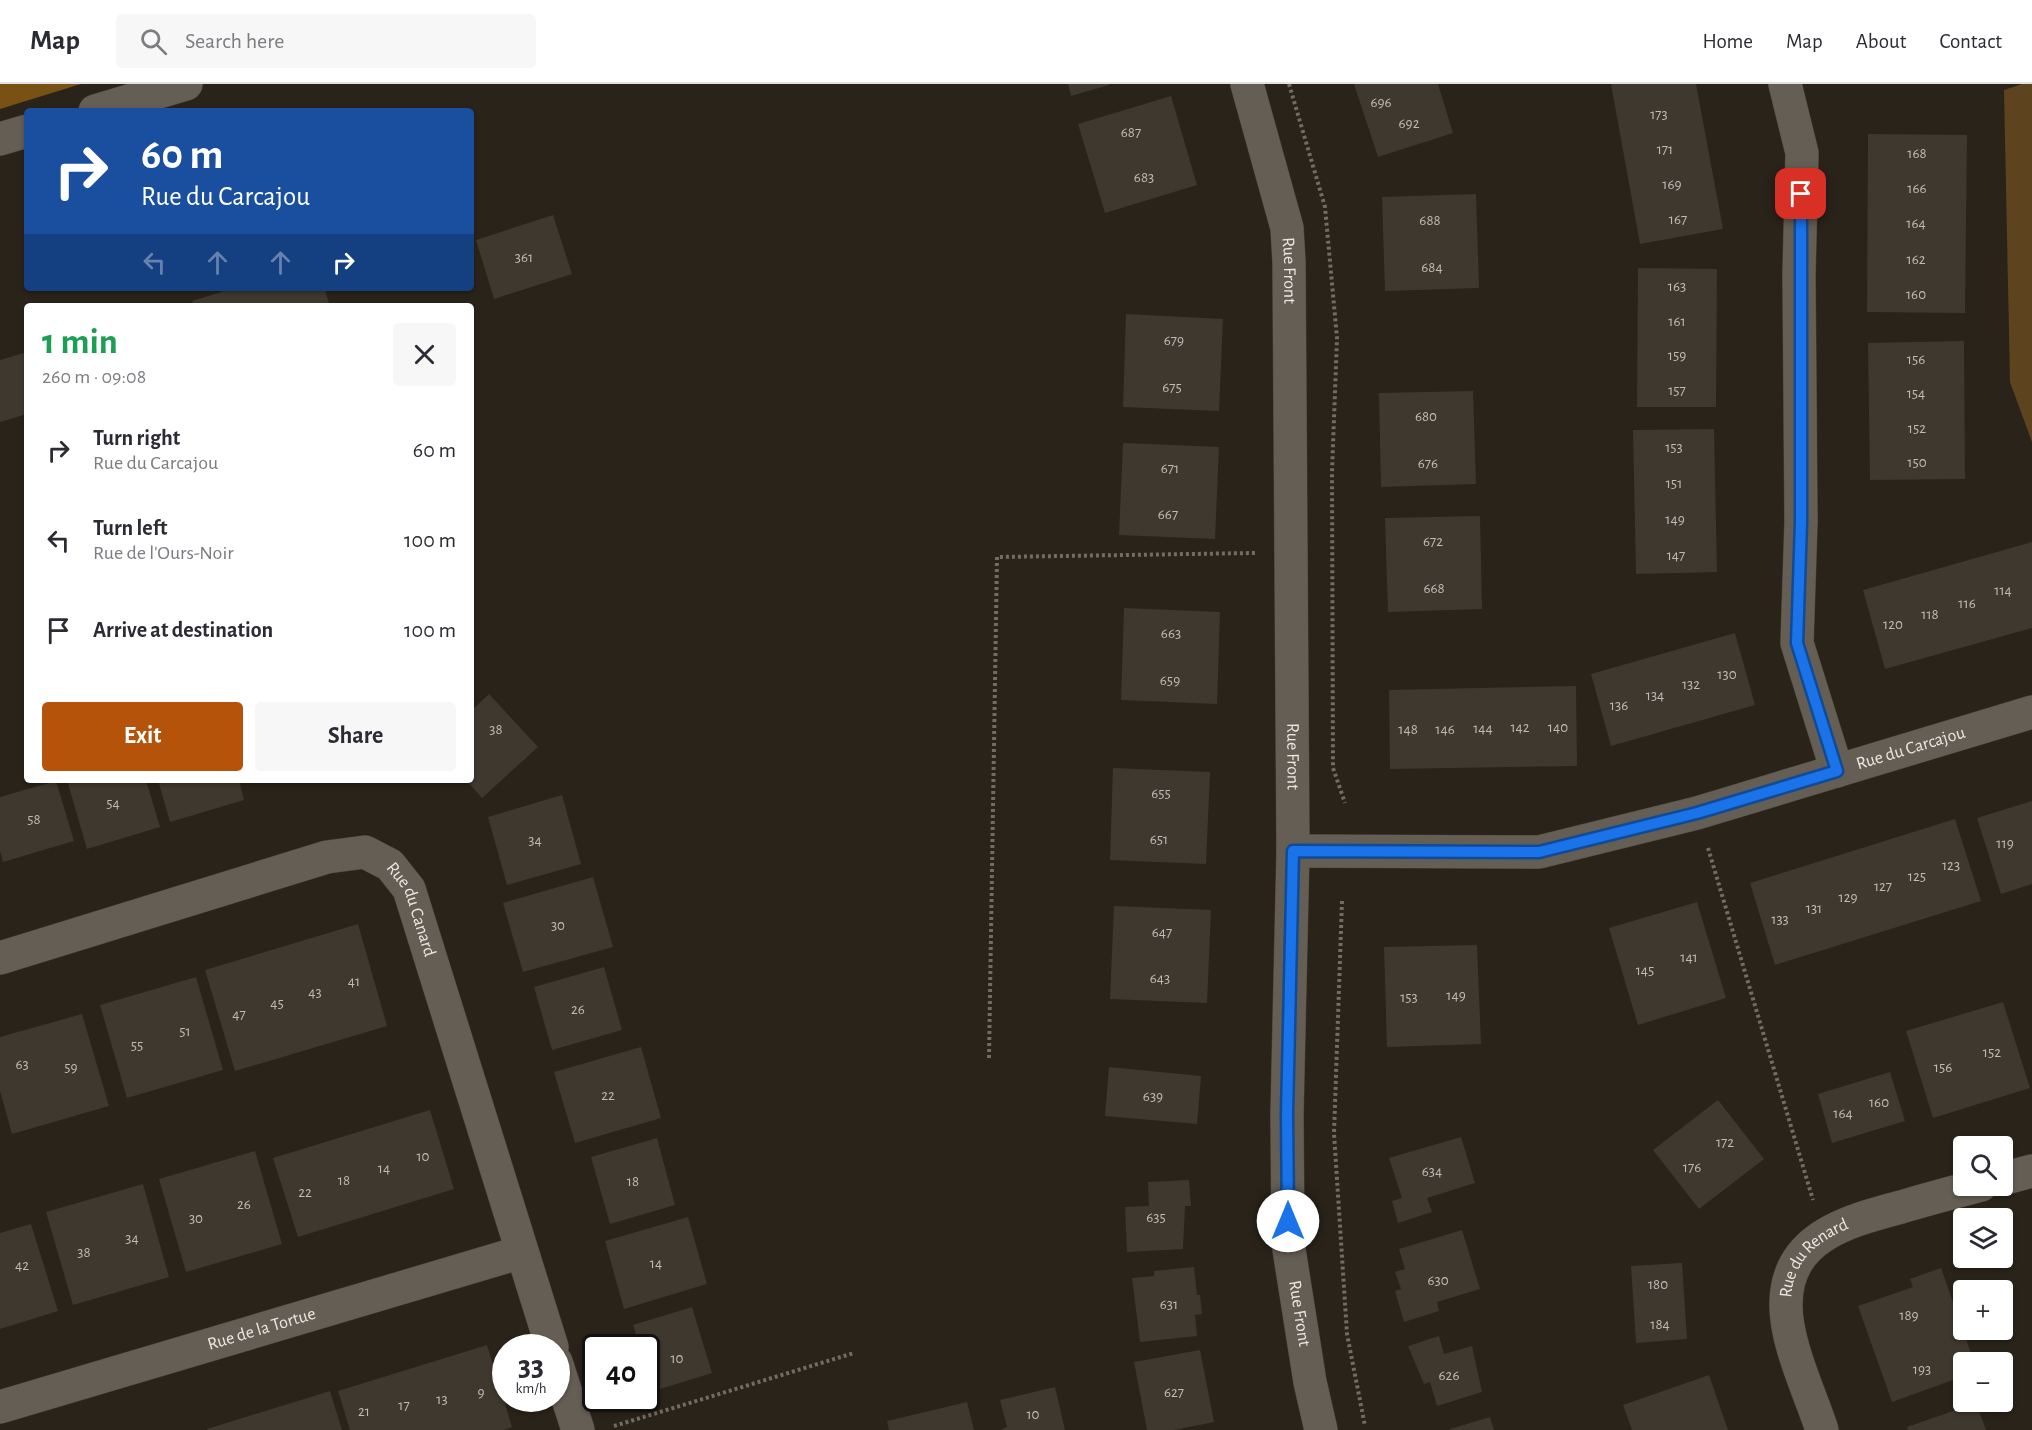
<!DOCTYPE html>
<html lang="en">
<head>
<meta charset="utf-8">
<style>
	body { margin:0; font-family:"Alegreya Sans",sans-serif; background:#f7f7f7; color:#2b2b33; height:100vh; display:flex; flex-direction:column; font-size:22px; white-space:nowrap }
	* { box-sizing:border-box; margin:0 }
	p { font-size:20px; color:#7c7c81 }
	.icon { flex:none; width:33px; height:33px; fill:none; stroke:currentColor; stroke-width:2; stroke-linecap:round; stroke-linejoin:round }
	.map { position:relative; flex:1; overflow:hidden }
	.sheet { position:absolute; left:24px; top:219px; width:450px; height:480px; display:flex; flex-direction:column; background:#fff; border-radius:6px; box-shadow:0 2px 4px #0004 }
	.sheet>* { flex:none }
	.hud { position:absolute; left:24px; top:24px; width:450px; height:183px; border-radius:6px; box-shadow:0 2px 4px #0004; background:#1a4fa0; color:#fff; overflow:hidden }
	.buttons { position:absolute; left:1953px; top:1052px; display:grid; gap:12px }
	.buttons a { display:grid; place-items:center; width:60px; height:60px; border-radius:6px; background:#fff; box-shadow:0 2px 4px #0004; font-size:30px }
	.speed { position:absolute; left:492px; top:1250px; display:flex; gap:12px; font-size:30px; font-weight:700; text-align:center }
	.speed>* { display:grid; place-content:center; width:78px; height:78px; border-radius:50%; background:#fff; box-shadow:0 2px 4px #0004; line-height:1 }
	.speed small { font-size:15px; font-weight:400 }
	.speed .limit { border:3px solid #111; border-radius:9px; background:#fff; color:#111 }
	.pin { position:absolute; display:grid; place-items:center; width:51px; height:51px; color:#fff; margin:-26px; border-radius:12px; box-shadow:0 3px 9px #0006 }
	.me { position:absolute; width:66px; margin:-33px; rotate:0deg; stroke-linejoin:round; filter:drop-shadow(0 0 4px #0008) }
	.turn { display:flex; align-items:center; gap:21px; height:126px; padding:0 18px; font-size:27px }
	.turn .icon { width:78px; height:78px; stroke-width:2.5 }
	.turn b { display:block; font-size:42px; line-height:51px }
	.lanes { display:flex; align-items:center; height:57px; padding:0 18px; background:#0003; justify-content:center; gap:30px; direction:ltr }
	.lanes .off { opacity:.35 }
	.round { display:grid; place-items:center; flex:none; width:63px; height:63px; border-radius:6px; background:#f7f7f7 }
	.headline { display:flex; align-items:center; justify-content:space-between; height:102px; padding:0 18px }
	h1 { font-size:36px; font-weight:600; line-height:45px; color:#1e9e55 }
	.primary-button { display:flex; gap:12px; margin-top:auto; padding:12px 18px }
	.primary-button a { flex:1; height:69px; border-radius:6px; background:#b45309; color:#fff; font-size:24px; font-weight:600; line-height:69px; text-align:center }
	.primary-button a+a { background:#f7f7f7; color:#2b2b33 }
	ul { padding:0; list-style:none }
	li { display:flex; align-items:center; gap:18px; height:90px; padding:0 18px }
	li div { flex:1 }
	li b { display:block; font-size:22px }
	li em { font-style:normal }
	header { display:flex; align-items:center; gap:36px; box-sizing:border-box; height:84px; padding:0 30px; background:#fff; border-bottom:2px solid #e1e1e2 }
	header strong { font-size:28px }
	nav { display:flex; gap:33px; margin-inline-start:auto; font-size:21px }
	.search { width:420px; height:54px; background:#f7f7f7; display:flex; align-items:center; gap:15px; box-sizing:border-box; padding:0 21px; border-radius:6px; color:#7c7c81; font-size:22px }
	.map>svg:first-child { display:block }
</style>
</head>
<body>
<header>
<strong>Map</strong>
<div class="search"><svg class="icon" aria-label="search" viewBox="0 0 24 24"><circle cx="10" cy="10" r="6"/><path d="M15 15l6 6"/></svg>Search here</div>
<nav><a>Home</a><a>Map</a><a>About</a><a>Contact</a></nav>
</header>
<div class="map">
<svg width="2032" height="1346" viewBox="0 0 2032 1346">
	<rect width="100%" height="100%" fill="#29231a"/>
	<path fill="#5d441e" d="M2022,0H2032V358L2010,298L2004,6Z"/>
	<path fill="#775214" d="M0,0H81L0,25Z"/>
	<path fill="#3e382f" d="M1068,0H1109V1L1071,12Z
		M1354,0H1438L1453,49L1378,73Z
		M1611,0H1696L1723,145L1640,160Z
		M1171,12L1197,101L1105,129L1078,40Z
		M1868,50L1967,51L1965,229L1867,228Z
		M1476,110L1479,204L1385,207L1382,113Z
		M553,131L572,190L494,215L476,156Z
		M1638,184L1717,185L1716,323H1637Z
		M234,204H324L330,222H194L192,217Z
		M1126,230L1223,235L1219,327L1123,323Z
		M1964,257L1965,395L1870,396L1868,259Z
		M27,268V330L0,338V276Z
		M1473,307L1476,400L1381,403L1379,309Z
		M1714,345L1717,488L1636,490L1633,346Z
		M1123,359L1219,363L1215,455L1119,451Z
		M1480,432L1482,525L1388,528L1385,434Z
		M2032,458V544L1885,585L1863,506Z
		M1124,524L1220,528L1217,620L1121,616Z
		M1735,549L1755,621L1611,662L1591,590Z
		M1576,602L1577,682L1390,685L1389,606Z
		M489,610L538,663L482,714L466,696H471V627Z
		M1113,684L1210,688L1206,780L1110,776Z
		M67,696H146L160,743L87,765Z
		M158,696H239L244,716L170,738Z
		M56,697L74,757L3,778L0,767V713Z
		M562,711L581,780L507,801L488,733Z
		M2032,717V800L2001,810L1977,734Z
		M1955,735L1981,817L1775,881L1750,799Z
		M593,793L613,863L523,888L503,819Z
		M1697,818L1726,914L1638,941L1609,844Z
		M1114,822L1211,826L1207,919L1110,915Z
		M358,840L387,942L235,987L205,886Z
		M1477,861L1481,960L1387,963L1384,863Z
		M604,883L622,946L552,966L534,903Z
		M196,893L223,986L127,1014L100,921Z
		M2003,918L2030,1004L1933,1034L1906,947Z
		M82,930L109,1022L12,1050L0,1007V953Z
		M641,963L661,1034L575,1059L554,988Z
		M1109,983L1201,992L1197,1040L1105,1032Z
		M1890,988L1905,1037L1832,1059L1818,1010Z
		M1718,1016L1764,1075L1699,1125L1653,1066Z
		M430,1026L454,1105L298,1153L273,1074Z
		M1461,1053L1475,1099L1427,1114L1432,1128L1398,1139L1392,1117L1402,1114L1389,1074Z
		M657,1054L675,1121L610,1140L591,1073Z
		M255,1067L282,1160L186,1188L159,1095Z
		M1189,1096L1191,1122H1185L1183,1165L1127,1168L1125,1123L1149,1122L1148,1098Z
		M143,1100L169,1193L73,1221L46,1128Z
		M688,1133L707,1200L624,1225L605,1157Z
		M31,1140L58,1227L0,1245V1149Z
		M1462,1146L1480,1205L1437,1218L1439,1227L1404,1238L1395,1207L1401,1205L1395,1188L1405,1185L1399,1165Z
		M1682,1179L1687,1255L1636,1259L1631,1182Z
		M1194,1183L1197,1211H1200L1202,1230L1195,1231L1197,1252L1140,1258L1132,1194L1154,1192V1187Z
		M1941,1184L1974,1278H1964V1292L1892,1318L1858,1222L1913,1203L1910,1195Z
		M692,1223L712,1289L657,1306L651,1285L646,1287V1263H640L633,1241Z
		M1439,1252L1444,1270L1472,1262L1482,1308L1437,1322L1430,1298L1424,1300L1408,1262Z
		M487,1261L512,1343L504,1346H350L338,1307Z
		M1200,1266L1214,1338L1174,1346H1147L1134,1278Z
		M1709,1291L1728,1346H1632L1623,1321Z
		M1055,1303L1065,1346H1000L1007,1343L1000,1316Z
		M330,1307L342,1346H207V1345Z
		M967,1318L974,1346H889L887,1337Z
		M1976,1319L1986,1346H1908L1907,1343Z
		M1490,1333L1494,1346H1450V1345Z"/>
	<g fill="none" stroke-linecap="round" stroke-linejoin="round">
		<defs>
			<g id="street">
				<path d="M1785,0L1802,69L1799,190L1801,438L1797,559L1837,687"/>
				<path id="s1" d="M1293,767L1539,768L1697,729L2032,628"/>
				<path id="s2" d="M0,874L327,773L365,768L390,781L409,805L552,1263"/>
				<path d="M2002,1095L2032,1087"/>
				<path d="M556,1278L578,1346"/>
				<path id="s3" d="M0,1323L522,1168"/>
				<path id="s4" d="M1822,1346C1810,1309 1785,1258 1786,1219C1787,1152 1849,1137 1901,1123C1928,1115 1954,1108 1981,1101"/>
			</g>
			<g id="secondary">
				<path id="s5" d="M1247,0L1287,144L1289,178L1293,767L1287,1030L1288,1159L1310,1298L1321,1346"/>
				<path d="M95,27L186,0"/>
				<path d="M0,55L27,47"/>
			</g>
		</defs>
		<use href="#street" stroke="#46413a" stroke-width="34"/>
		<use href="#secondary" stroke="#46413a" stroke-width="34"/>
		<path stroke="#726c65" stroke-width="4" stroke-dasharray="3 3" stroke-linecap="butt" d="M1289,0L1325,123L1337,254L1332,388L1333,684L1345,719
			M1708,764L1813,1116
			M1342,817L1334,1049L1347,1250L1365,1342
			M989,974L997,473L1255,469
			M614,1342L854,1269"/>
		<use href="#street" stroke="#655e54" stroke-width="33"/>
		<use href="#secondary" stroke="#655e54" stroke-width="33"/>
	</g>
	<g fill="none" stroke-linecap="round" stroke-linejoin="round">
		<defs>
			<path id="route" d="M1288,1137L1287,1030L1293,767L1539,768L1697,729L1837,687L1797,559L1801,438V110"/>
		</defs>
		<use href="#route" stroke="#114b97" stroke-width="15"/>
		<use href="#route" stroke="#1a73e8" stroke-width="10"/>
	</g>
	<g text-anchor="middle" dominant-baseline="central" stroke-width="6" stroke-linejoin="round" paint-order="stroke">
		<g font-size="15" fill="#c0bbb4">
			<text x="1381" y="18">696</text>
			<text x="1659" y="30">173</text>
			<text x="1409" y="39">692</text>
			<text x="1131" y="48">687</text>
			<text x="1665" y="65">171</text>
			<text x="1917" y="69">168</text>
			<text x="1144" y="93">683</text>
			<text x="1672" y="100">169</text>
			<text x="1917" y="104">166</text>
			<text x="1678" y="135">167</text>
			<text x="1430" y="136">688</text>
			<text x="1916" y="139">164</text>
			<text x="524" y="173">361</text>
			<text x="1916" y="175">162</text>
			<text x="1432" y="183">684</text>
			<text x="1677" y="202">163</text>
			<text x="1916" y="210">160</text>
			<text x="1677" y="237">161</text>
			<text x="1174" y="256">679</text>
			<text x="1677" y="271">159</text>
			<text x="1916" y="275">156</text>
			<text x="1172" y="303">675</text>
			<text x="1677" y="306">157</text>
			<text x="1916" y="309">154</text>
			<text x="1426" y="332">680</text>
			<text x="1917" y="344">152</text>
			<text x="1674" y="363">153</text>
			<text x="1917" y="378">150</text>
			<text x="1428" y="379">676</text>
			<text x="1170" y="384">671</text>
			<text x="1674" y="399">151</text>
			<text x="1168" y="430">667</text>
			<text x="1675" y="435">149</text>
			<text x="1433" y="457">672</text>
			<text x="1676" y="471">147</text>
			<text x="1434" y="504">668</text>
			<text x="2003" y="506">114</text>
			<text x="1967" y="519">116</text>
			<text x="1930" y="530">118</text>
			<text x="1893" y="540">120</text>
			<text x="1171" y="549">663</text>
			<text x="1727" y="590">130</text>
			<text x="1170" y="596">659</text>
			<text x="1691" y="600">132</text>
			<text x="1655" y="611">134</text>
			<text x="1619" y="621">136</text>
			<text x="1520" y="643">142</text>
			<text x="1558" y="643">140</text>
			<text x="1483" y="644">144</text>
			<text x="496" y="645">38</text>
			<text x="1408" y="645">148</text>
			<text x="1445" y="645">146</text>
			<text x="1161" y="709">655</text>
			<text x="113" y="719">54</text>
			<text x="34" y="735">58</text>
			<text x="1159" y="755">651</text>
			<text x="535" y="756">34</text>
			<text x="2005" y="759">119</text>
			<text x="1951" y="781">123</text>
			<text x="1917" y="792">125</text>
			<text x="1883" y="802">127</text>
			<text x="1848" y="813">129</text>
			<text x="1814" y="824">131</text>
			<text x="1780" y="835">133</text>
			<text x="558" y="841">30</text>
			<text x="1162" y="848">647</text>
			<text x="1689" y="873">141</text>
			<text x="1645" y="886">145</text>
			<text x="1160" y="894">643</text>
			<text x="354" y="897">41</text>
			<text x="315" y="908">43</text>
			<text x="1456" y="911">149</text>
			<text x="1409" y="913">153</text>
			<text x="277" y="919">45</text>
			<text x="578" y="925">26</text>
			<text x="239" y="930">47</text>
			<text x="185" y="947">51</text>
			<text x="137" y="961">55</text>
			<text x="1992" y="968">152</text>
			<text x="22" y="980">63</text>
			<text x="71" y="983">59</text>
			<text x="1943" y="983">156</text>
			<text x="608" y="1011">22</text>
			<text x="1153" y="1012">639</text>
			<text x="1879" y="1018">160</text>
			<text x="1843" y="1029">164</text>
			<text x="1725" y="1058">172</text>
			<text x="423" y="1072">10</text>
			<text x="1692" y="1083">176</text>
			<text x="384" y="1084">14</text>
			<text x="1432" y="1087">634</text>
			<text x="344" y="1096">18</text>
			<text x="633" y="1097">18</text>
			<text x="305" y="1108">22</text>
			<text x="244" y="1120">26</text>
			<text x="1156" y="1133">635</text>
			<text x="196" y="1134">30</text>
			<text x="132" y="1154">34</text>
			<text x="84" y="1168">38</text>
			<text x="656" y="1179">14</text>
			<text x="22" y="1181">42</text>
			<text x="1438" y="1196">630</text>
			<text x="1658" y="1200">180</text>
			<text x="1169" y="1220">631</text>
			<text x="1909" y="1231">189</text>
			<text x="1660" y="1240">184</text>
			<text x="677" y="1274">10</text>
			<text x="1922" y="1285">193</text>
			<text x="1449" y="1291">626</text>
			<text x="481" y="1308">9</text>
			<text x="1174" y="1308">627</text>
			<text x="442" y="1315">13</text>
			<text x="404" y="1321">17</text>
			<text x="364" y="1327">21</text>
			<text x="1033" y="1330">10</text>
		</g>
		<g font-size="18" fill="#ebe7e1" stroke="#29231a">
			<text stroke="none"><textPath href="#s5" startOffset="192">Rue Front</textPath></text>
			<text stroke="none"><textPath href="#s1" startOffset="632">Rue du Carcajou</textPath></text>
			<text stroke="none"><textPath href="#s5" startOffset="678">Rue Front</textPath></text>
			<text stroke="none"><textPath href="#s2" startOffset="459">Rue du Canard</textPath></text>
			<text stroke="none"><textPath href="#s4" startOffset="189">Rue du Renard</textPath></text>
			<text stroke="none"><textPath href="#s5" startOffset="1236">Rue Front</textPath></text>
			<text stroke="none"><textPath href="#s3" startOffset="273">Rue de la Tortue</textPath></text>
		</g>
	</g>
</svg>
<div class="buttons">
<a><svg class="icon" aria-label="search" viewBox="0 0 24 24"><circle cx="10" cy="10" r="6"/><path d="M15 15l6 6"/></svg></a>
<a><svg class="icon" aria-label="layers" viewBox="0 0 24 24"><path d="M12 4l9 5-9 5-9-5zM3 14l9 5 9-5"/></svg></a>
<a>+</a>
<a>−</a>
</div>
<div class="speed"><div>33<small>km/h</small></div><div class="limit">40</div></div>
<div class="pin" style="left:1801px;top:110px;background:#d93025"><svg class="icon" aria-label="arrive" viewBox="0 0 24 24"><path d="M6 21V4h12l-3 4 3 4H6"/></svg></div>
<svg class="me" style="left:1288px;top:1137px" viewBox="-20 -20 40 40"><circle r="19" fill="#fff"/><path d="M0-13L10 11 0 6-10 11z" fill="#1a73e8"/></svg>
<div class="hud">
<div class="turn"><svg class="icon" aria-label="right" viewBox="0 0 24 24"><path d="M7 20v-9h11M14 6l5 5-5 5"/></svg><div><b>60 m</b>Rue du Carcajou</div></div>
<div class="lanes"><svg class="icon off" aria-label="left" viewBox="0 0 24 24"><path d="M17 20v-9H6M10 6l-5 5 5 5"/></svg><svg class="icon off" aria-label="ahead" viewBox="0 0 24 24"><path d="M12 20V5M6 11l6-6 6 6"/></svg><svg class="icon off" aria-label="ahead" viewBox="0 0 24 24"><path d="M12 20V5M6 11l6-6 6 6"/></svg><svg class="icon" aria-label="right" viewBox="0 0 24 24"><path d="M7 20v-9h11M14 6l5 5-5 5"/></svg></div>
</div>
<section class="sheet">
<div class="headline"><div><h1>1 min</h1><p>260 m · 09:08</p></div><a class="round"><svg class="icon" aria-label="close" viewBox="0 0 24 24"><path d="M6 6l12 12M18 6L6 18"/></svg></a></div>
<ul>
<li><svg class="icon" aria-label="right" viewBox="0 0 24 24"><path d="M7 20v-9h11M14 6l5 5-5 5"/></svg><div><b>Turn right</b><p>Rue du Carcajou</p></div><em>60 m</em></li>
<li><svg class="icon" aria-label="left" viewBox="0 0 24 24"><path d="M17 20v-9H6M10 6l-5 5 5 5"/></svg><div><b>Turn left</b><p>Rue de l'Ours-Noir</p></div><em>100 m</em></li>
<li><svg class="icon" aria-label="arrive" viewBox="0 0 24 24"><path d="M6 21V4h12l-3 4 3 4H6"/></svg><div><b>Arrive at destination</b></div><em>100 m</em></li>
</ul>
<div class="primary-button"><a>Exit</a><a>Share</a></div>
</section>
</div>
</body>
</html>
